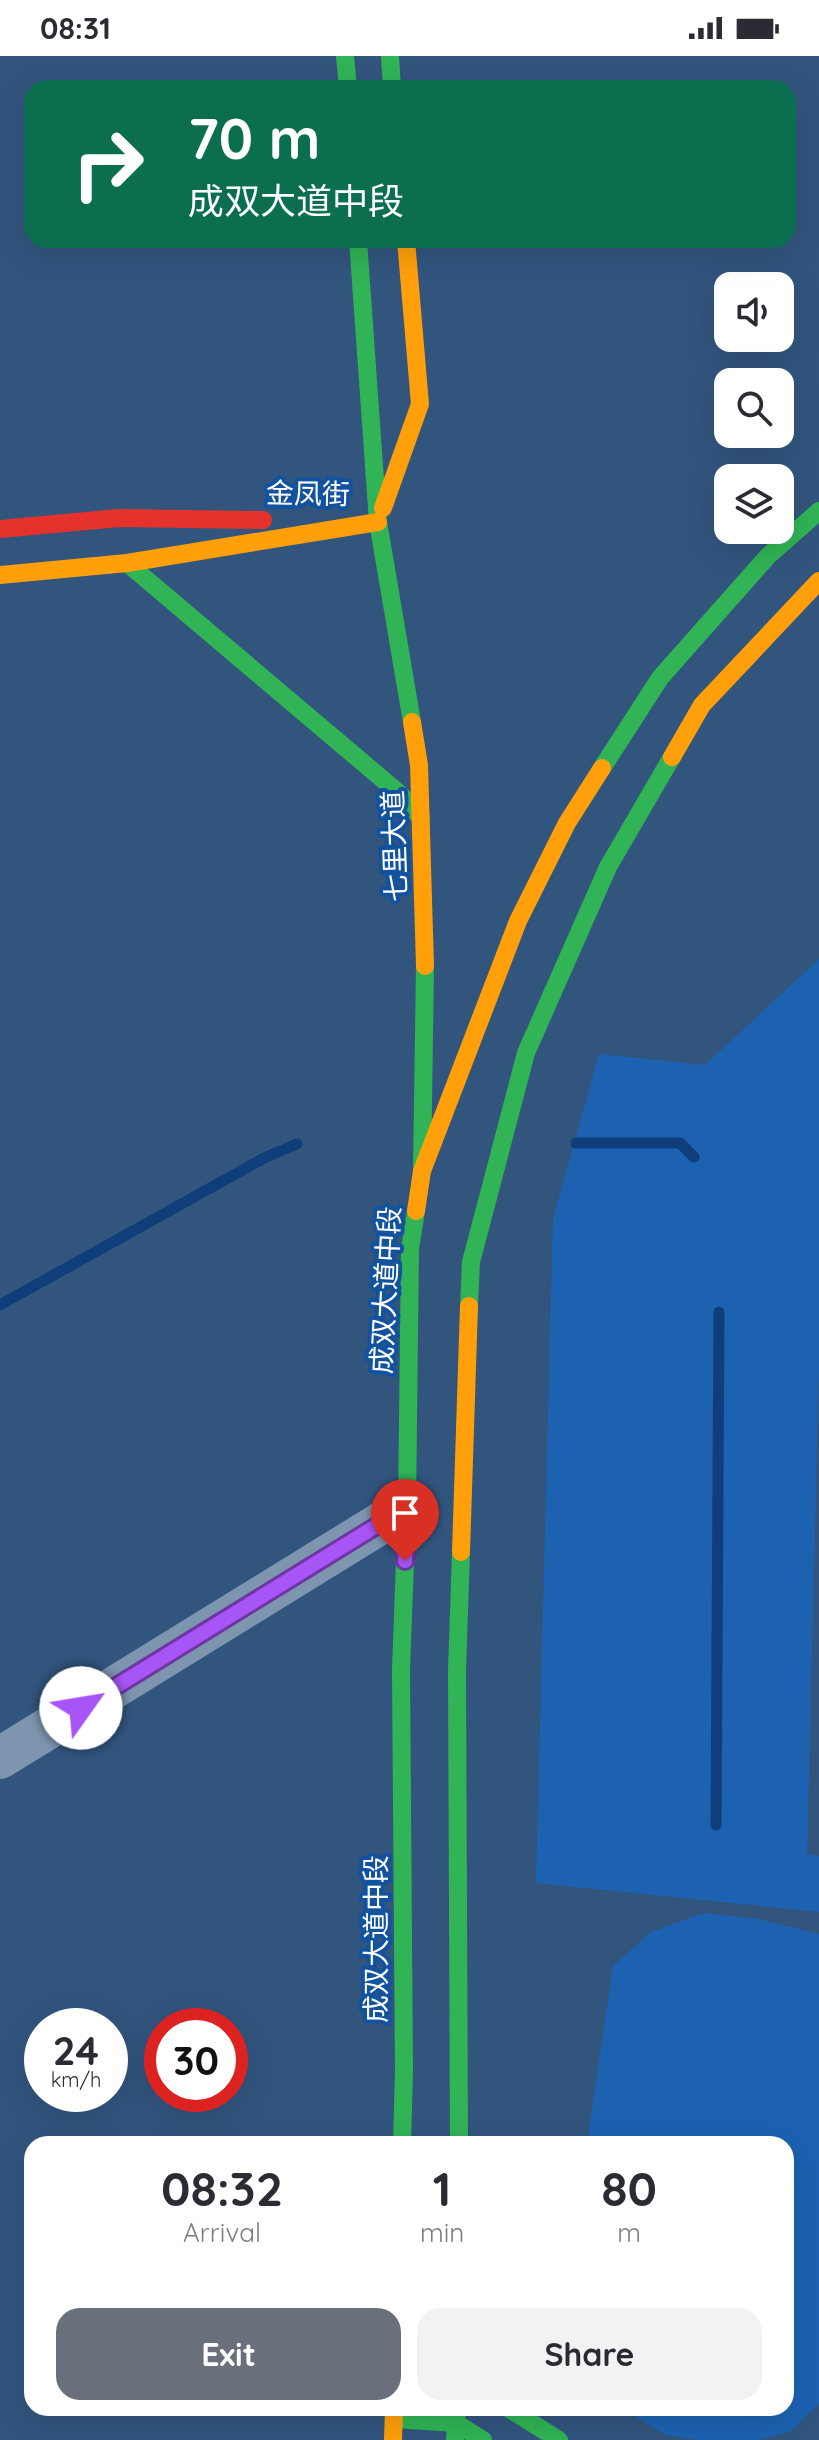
<!DOCTYPE html>
<html lang="en">
<head>
<meta charset="utf-8">
<style>
	body { margin:0; font-family:Quicksand,"Noto Sans SC",sans-serif; background:#f2f2f3; color:#2b2b33; height:100vh; display:flex; flex-direction:column; font-size:30px; white-space:nowrap }
	* { box-sizing:border-box; margin:0 }
	p { font-size:26px; color:#7c7c81 }
	.icon { flex:none; width:44px; height:44px; fill:none; stroke:currentColor; stroke-width:2; stroke-linecap:round; stroke-linejoin:round }
	.map { position:relative; flex:1; overflow:hidden }
	.drawer { position:absolute; left:24px; top:2080px; width:770px; height:280px; display:flex; flex-direction:column; background:#fff; border-radius:24px; box-shadow:0 8px 32px #0002 }
	.drawer>* { flex:none }
	.top-card { position:absolute; left:24px; top:24px; width:772px; height:168px; border-radius:24px; box-shadow:0 8px 32px #0002; background:#0b6e4f; color:#fff; overflow:hidden }
	.controls { position:absolute; left:714px; top:216px; display:grid; gap:16px }
	.controls a { display:grid; place-items:center; width:80px; height:80px; border-radius:16px; background:#fff; box-shadow:0 8px 32px #0002; font-size:40px }
	.speed { position:absolute; left:24px; top:1952px; display:flex; gap:16px; font-size:40px; font-weight:700; text-align:center }
	.speed>* { display:grid; place-content:center; width:104px; height:104px; border-radius:50%; background:#fff; box-shadow:0 8px 32px #0002; line-height:1 }
	.speed small { font-size:20px; font-weight:400 }
	.speed .limit { border:12px solid #d22; background:#fff; color:#111 }
	.pin { position:absolute; display:grid; place-items:center; width:68px; height:68px; color:#fff; margin:-82px -34px; border-radius:50% 50% 50% 0; rotate:-45deg; box-shadow:0 0 8px #0007 }
	.pin .icon { rotate:45deg }
	.me { position:absolute; width:88px; margin:-44px; rotate:58deg; stroke-linejoin:round; filter:drop-shadow(0 0 6px #0008) }
	.turn { display:flex; align-items:center; gap:28px; height:168px; padding:0 32px; font-size:36px }
	.turn .icon { width:104px; height:104px; stroke-width:2.5 }
	.turn b { display:block; font-size:56px; line-height:68px }
	.eta { display:flex; justify-content:space-evenly; align-items:center; height:136px; text-align:center }
	.eta b { font-size:48px; font-weight:800; line-height:56px }
	.action { display:flex; gap:16px; margin-top:auto; padding:16px 32px }
	.action a { flex:1; height:92px; border-radius:24px; background:#6a707b; color:#fff; font-size:32px; font-weight:800; line-height:92px; text-align:center }
	.action a+a { background:#f2f2f3; color:#2b2b33 }
	.status { display:flex; justify-content:space-between; align-items:center; height:56px; padding:0 40px; background:#fff; direction:ltr }
	.status svg { height:22px; fill:currentColor }
	.map>svg:first-child { display:block }
</style>
</head>
<body>
<div class="status"><b>08:31</b><svg viewBox="0 0 49 12"><path d="M0 12V9h3v3zM5 12V6h3v6zM10 12V3h3v9zM15 12V0h3v12zM26 1h20v11H26zM47 4h2v5h-2z"/></svg></div>
<div class="map">
<svg width="819" height="2384" viewBox="0 0 819 2384">
	<rect width="100%" height="100%" fill="#32557e"/>
	<path fill="#1c62b1" d="M819,903V1309L807,1798L819,1800V1856L536,1827L553,1163L599,998L705,1009Z
		M703,1857L758,1863L819,1878V2348L791,2375L760,2384H697L666,2379L621,2352H786V2088H587L613,1910L651,1876Z"/>
	<g fill="none" stroke-linecap="round" stroke-linejoin="round">
		<path stroke="#0f3e7a" stroke-width="11" d="M576,1087H680L694,1101
			M0,1249L264,1102L297,1088
			M716,1769L719,1256"/>
		<path stroke="#7d95af" stroke-width="42" d="M0,1702L407,1451"/>
		<path stroke="#30b455" stroke-width="18" d="M345,0L348,32
			M390,0L392,32
			M358,184L378,466L412,666
			M127,507L400,738L421,762
			M602,712L660,622L768,500L819,455
			M422,1113L425,910
			M469,1250L471,1206L526,997L608,811L672,701
			M402,2088L404,2015L401,1614L407,1451L410,1193L416,1155
			M459,2088L457,1615L461,1496
			M508,2352L559,2384
			M394,2363L456,2367L483,2384
			M455,2384L457,2352"/>
		<path stroke="#ff9f0a" stroke-width="18" d="M383,452L420,348L406,184
			M0,519L127,507L378,466
			M412,666L419,709L425,910
			M672,701L702,649L819,525
			M416,1155L422,1115L518,865L567,767L602,712
			M461,1496L469,1250
			M393,2384L394,2352"/>
		<path stroke="#e5322d" stroke-width="18" d="M0,473L119,462L263,464"/>
	</g>
	<g fill="none" stroke-linecap="round" stroke-linejoin="round">
		<defs>
			<path id="route" d="M81,1652L407,1451L405,1505"/>
		</defs>
		<use href="#route" stroke="#6d37a1" stroke-width="20"/>
		<use href="#route" stroke="#a855f7" stroke-width="14"/>
	</g>
	<g text-anchor="middle" dominant-baseline="central" stroke-width="8" stroke-linejoin="round" paint-order="stroke">
		<g font-size="28" fill="#fff" stroke="#12529e">
			<text transform="translate(308 437) rotate(1)">金凤街</text>
			<text transform="translate(394 790) rotate(-92)">七里大道</text>
			<text transform="translate(385 1234) rotate(-87)">成双大道中段</text>
			<text transform="translate(375 1883) rotate(-90)">成双大道中段</text>
		</g>
	</g>
</svg>
<div class="controls">
<a><svg class="icon" aria-label="sound" viewBox="0 0 24 24"><path d="M4 9h4l5-4v14l-5-4H4zM17 9q2 3 0 6"/></svg></a>
<a><svg class="icon" aria-label="search" viewBox="0 0 24 24"><circle cx="10" cy="10" r="6"/><path d="M15 15l6 6"/></svg></a>
<a><svg class="icon" aria-label="layers" viewBox="0 0 24 24"><path d="M12 4l9 5-9 5-9-5zM3 14l9 5 9-5"/></svg></a>
</div>
<div class="speed"><div>24<small>km/h</small></div><div class="limit">30</div></div>
<div class="pin" style="left:405px;top:1505px;background:#d93025"><svg class="icon" aria-label="arrive" viewBox="0 0 24 24"><path d="M6 21V4h12l-3 4 3 4H6"/></svg></div>
<svg class="me" style="left:81px;top:1652px" viewBox="-20 -20 40 40"><circle r="19" fill="#fff"/><path d="M0-13L10 11 0 6-10 11z" fill="#a855f7"/></svg>
<div class="top-card">
<div class="turn"><svg class="icon" aria-label="right" viewBox="0 0 24 24"><path d="M7 20v-9h11M14 6l5 5-5 5"/></svg><div><b>70 m</b>成双大道中段</div></div>
</div>
<section class="drawer">
<div class="eta">
<div><b>08:32</b><p>Arrival</p></div>
<div><b>1</b><p>min</p></div>
<div><b>80</b><p>m</p></div>
</div>
<div class="action"><a>Exit</a><a>Share</a></div>
</section>
</div>
</body>
</html>
